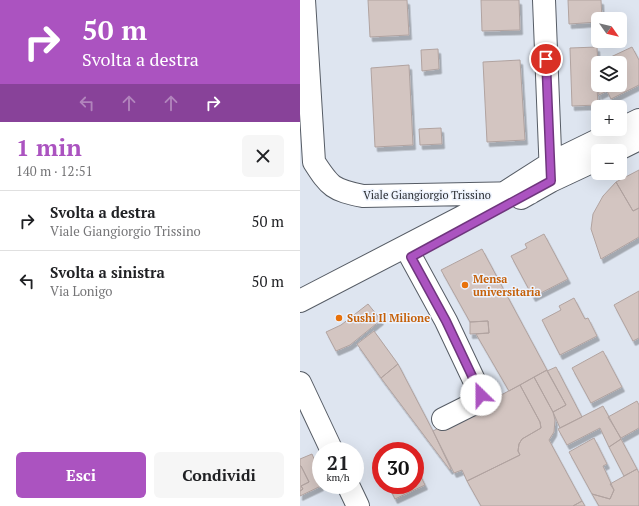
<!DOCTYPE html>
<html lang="it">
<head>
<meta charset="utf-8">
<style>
	body { margin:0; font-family:"PT Serif",serif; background:#f6f6f6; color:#202124; height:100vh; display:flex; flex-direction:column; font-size:15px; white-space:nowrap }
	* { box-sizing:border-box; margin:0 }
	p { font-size:13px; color:#757577 }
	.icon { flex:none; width:22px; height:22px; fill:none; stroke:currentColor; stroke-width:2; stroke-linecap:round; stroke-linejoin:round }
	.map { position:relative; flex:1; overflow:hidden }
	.details { display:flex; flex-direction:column; background:#fff; width:300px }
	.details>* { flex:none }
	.top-card { background:#ab53c0; color:#fff; overflow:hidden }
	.needle { width:26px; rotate:124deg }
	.tools { position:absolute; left:291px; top:12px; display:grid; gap:8px }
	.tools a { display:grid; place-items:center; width:36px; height:36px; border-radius:6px; background:#fff; box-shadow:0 4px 16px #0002; font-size:20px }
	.speed { position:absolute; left:12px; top:442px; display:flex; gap:8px; font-size:20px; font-weight:700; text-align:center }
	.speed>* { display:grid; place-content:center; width:52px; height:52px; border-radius:50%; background:#fff; box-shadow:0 4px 16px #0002; line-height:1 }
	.speed small { font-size:10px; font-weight:400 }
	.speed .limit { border:6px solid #d22; background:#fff; color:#111 }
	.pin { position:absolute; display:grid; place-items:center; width:34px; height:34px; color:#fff; margin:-17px; border:2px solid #fff; border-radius:50%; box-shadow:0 1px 4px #0007 }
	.me { position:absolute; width:44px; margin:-22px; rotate:337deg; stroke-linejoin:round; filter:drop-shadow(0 0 3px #0008) }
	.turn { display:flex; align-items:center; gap:14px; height:84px; padding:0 16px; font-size:18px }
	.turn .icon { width:52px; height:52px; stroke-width:2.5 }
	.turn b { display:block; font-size:28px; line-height:34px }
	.lanes { display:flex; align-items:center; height:38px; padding:0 16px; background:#0003; justify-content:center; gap:20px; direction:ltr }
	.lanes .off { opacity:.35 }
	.round { display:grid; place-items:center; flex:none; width:42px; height:42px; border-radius:6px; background:#f6f6f6 }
	.headline { display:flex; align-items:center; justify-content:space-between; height:68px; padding:0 16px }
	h1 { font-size:24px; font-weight:600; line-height:30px; color:#ab53c0 }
	.primary-button { display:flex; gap:8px; margin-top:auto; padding:8px 16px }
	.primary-button a { flex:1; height:46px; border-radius:6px; background:#ab53c0; color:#fff; font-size:16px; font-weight:600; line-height:46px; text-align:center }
	.primary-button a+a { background:#f6f6f6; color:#202124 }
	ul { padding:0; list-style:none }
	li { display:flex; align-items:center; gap:12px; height:60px; padding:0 16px; border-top:1px solid #e0e0e0 }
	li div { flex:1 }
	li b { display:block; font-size:15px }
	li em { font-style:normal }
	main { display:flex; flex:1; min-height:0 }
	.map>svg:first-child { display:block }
</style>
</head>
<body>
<main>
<section class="details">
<div class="top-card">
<div class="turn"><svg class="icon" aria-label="right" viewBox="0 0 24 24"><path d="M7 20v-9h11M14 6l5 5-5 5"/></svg><div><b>50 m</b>Svolta a destra</div></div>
<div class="lanes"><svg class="icon off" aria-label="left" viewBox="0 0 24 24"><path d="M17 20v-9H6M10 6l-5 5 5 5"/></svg><svg class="icon off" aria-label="ahead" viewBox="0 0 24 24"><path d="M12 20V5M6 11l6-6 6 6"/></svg><svg class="icon off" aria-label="ahead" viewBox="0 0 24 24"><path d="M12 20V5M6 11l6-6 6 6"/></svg><svg class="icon" aria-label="right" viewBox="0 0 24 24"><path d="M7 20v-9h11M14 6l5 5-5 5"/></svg></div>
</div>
<div class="headline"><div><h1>1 min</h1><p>140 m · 12:51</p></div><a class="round"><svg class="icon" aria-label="close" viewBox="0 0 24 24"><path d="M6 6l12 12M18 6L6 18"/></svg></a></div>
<ul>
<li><svg class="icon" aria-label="right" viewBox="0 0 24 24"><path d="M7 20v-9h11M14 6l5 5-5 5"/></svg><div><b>Svolta a destra</b><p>Viale Giangiorgio Trissino</p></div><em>50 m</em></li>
<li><svg class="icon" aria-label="left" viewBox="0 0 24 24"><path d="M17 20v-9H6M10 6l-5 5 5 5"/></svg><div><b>Svolta a sinistra</b><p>Via Lonigo</p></div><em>50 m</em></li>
</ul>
<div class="primary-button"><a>Esci</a><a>Condividi</a></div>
</section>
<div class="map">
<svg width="339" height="506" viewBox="0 0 339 506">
	<defs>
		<filter id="shadow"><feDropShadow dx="2.5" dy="4.5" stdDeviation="0" flood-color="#0004"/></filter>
	</defs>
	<rect width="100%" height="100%" fill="#dee5f0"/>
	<path fill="#d3c5c1" stroke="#b1a3a0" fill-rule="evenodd" filter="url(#shadow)" d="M68,0H107L109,35L70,37Z
		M181,0H219L220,30L182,31Z
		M268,0H301L302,19H298V22L269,24Z
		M297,47L298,67L296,68L298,105L272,106L270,48Z
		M332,47L339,60V85L311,99L307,91L299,95L296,68L298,67V63ZM298,63H320V85H298Z
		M138,49L139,69L122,71L121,50Z
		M220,60L225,140L187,142L183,62Z
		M109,65L113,145L75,147L71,68Z
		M141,128L142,144L120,145L119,129Z
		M339,170V208L333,211L316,182Z
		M316,182L333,211L339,208V237L301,259L291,229L293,214L303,196Z
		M244,234L268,279L233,297L211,256L227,248L225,244Z
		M182,249L247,370L209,391L176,334L189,333L188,321L170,322L141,270Z
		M339,291V338L333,341L314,305Z
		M274,298L285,319L288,318L297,336L260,355L242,320L261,310L259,306Z
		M68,304L81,320L50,345L36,351L26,332L41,325Z
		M188,321L189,333L170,334V322Z
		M74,331L98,364L81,378L57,344Z
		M303,351L322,387L291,403L272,368Z
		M98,364L133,431L151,469L150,470L81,378Z
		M256,367L282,417L260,428L253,412L266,405L247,371Z
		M247,370L266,405L253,412L234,377Z
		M234,377L253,412L255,420L254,432L249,440L282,501L273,506H181L167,481L220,455L218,451L219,444L222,439L241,428L240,422L220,385Z
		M220,385L240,422L241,428L222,439L219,444L218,451L220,455L167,481L162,470L154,473L133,431Z
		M337,401L339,405V428L321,438L308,417Z
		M303,406L321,439L309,447L300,428L267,445L258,429Z
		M294,438L307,464L303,466L314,490L310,499L292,494L269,452Z
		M321,439L337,469L324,476L309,447Z
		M12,454L18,468L14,469L21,486L0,496V491L3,489L1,486L9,482L1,466H0V459Z
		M115,465L125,485L95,499L88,485H115Z
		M0,466H1L9,482L1,486L3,489L0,491Z
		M337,469L339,473V506H299L292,494L310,499L314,490L310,484Z
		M282,501L285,506H273Z"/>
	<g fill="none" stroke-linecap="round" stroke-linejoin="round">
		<defs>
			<path id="minor" d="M4,0L14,162C30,187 33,190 63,196L230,193
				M244,0L251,176
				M315,151L339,139
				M221,198L251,181L298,159
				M111,257L146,321L181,395L179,401L143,419
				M0,301L187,204L251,163L339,120
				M0,383L32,451
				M48,485L58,506"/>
		</defs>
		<use href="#minor" stroke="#565c65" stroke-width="24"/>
		<use href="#minor" stroke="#fff" stroke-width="22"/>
	</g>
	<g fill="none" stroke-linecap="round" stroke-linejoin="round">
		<defs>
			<path id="route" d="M181,395L146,321L111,257L251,181L246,59"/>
		</defs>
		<use href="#route" stroke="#6f367d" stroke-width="10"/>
		<use href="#route" stroke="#ab53c0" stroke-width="7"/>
	</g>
	<g fill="#e8710a" stroke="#ecf2fd" stroke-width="1.5">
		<circle cx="165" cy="285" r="4"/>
		<circle cx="39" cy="318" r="4"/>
	</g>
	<g text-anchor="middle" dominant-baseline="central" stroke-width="3" stroke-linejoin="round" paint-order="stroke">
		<g font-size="11" fill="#2a2d31" stroke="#ecf2fd">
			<text x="127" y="195">Viale Giangiorgio Trissino</text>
		</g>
		<g font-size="11" font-weight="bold" fill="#c56008" stroke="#ecf2fd" text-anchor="start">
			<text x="173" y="279">Mensa<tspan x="173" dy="13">universitaria</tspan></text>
			<text x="47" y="318">Sushi Il Milione</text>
		</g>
	</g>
</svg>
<div class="tools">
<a><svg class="needle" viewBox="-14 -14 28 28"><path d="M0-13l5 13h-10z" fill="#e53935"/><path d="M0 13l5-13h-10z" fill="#757577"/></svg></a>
<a><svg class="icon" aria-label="layers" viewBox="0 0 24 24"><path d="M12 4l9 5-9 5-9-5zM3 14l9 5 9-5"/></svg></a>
<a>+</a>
<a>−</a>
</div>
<div class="speed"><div>21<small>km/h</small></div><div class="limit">30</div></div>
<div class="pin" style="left:246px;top:59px;background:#d93025"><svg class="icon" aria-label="arrive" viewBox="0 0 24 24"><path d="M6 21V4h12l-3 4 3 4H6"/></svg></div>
<svg class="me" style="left:181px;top:395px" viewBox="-20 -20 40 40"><circle r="19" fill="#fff"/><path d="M0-13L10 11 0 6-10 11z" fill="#ab53c0"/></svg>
</div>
</main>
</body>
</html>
